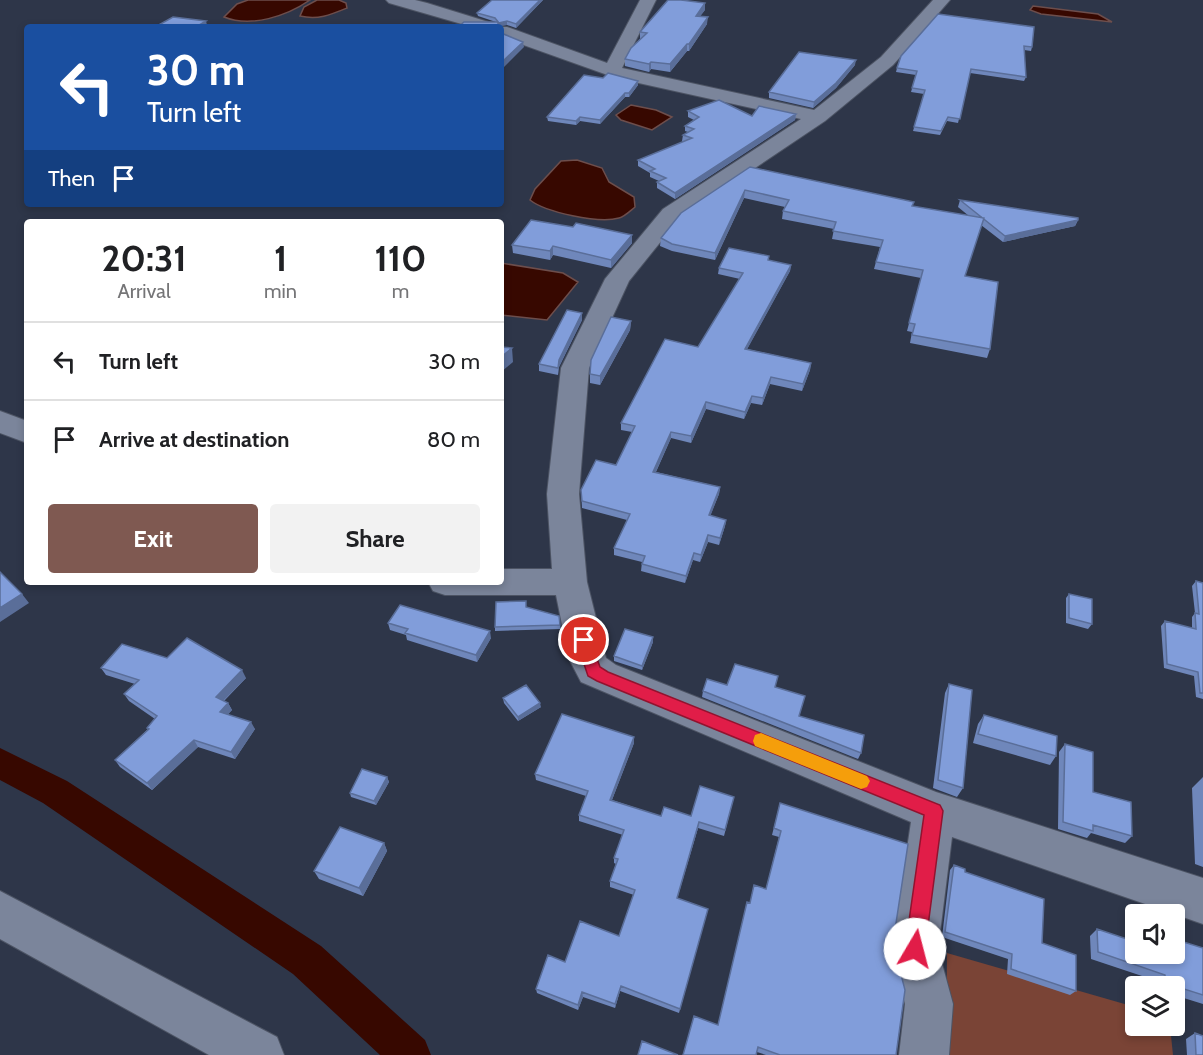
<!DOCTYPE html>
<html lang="en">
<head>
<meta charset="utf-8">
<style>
	body { margin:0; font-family:Cabin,sans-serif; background:#f2f2f2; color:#202124; height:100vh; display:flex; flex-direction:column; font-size:22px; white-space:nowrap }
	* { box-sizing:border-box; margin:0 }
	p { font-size:20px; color:#757577 }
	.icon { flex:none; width:33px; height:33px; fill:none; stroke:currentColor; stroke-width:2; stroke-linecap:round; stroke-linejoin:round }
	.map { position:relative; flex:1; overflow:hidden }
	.panel { position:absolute; left:24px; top:219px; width:480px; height:366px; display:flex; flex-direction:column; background:#fff; border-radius:6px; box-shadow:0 3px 9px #0003 }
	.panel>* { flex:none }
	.guide { position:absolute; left:24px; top:24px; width:480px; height:183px; border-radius:6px; box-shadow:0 3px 9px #0003; background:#1a4fa0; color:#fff; overflow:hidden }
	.controls { position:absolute; left:1125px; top:904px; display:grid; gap:12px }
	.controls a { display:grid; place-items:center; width:60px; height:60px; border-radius:6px; background:#fff; box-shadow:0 3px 9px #0003; font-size:30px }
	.pin { position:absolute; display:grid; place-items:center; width:51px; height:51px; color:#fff; margin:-26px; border:3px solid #fff; border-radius:50%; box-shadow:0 2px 6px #0007 }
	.me { position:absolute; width:66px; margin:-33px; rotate:8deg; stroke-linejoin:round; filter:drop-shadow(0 0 4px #0008) }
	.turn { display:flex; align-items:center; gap:21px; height:126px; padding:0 24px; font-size:27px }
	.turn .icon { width:78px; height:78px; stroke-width:2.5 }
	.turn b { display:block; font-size:42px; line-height:51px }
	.then { display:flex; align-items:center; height:57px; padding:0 24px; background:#0003; gap:12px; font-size:22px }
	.eta { display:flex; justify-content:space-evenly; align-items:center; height:102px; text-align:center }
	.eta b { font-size:36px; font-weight:700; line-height:42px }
	.button { display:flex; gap:12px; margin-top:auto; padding:12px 24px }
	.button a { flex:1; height:69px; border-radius:6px; background:#7f5951; color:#fff; font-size:24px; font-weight:700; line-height:69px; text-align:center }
	.button a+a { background:#f2f2f2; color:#202124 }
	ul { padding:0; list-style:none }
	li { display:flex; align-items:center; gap:18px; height:78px; padding:0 24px; border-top:2px solid #e0e0e0 }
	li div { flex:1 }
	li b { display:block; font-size:22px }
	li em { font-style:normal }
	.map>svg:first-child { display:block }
</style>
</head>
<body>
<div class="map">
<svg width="1203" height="1055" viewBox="0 0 1203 1055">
	<rect width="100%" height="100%" fill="#2e3649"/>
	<path fill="#7a4436" d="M947,953L1135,1007L1136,1026H1170L1173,1055H946Z"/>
	<path fill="#370800" stroke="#6d4e4c" stroke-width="1.5" d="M248,0H310C287,16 251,28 224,17L237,4Z
		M317,0H339L346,3L347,8C330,15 318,20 300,16L304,7Z
		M1033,6L1098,14L1112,22L1041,14L1030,10Z
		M631,105L656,110L672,117L652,130L621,120L616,115Z
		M577,160L602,168L609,182L634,197L635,207C630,211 624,217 619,218C599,224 545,212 530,200L535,189L561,161Z
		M501,263L563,273L578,282L547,320L501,315Z"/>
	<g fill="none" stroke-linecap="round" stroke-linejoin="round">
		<path fill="#370800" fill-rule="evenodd" d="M0,748L67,781L321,946L425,1040L431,1055H380L293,974L43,803L0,780Z"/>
		<defs>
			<path id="minor" d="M386,0H415L427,3L495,24L497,27H507L607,63L640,0H656L622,68L814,110L881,57L933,0H950L893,65L825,121L679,219L629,281L589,368L579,494L587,582L606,658L616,665L936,792L1203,878V924L952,837L938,949L953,1004L949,1055H899L905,1004L892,949L911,822L581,682L569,659L556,595H445L433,591L428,582H501V569H552L547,494L561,368L605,279L663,209L801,119L616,78L501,37V27H472L389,3Z
				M0,411L27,421V443L0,433Z
				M0,891L277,1037L284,1055H209L0,939Z"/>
		</defs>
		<use href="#minor" stroke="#4d5464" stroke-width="2"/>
		<use href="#minor" fill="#7b859b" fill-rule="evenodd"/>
	</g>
	<path fill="#6f87bb" d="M492,0H543L516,28L507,25L499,26L496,22L478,16L477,13Z
		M705,10L700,16L707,24L689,51H687L670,72L651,69L649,72L625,66V59L640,39V32Z
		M938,14L1032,47L1031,51L1024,50L1026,77L1024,81L970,73L958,123L947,121L940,135L913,131L924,94L911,92L916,75L896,72L897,68Z
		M855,65L836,88L813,108L769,98V92Z
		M638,81V85L629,97H625L600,124L580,121L576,125L548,121L547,117Z
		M688,111L752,116L796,114L795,120L675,199L657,188V182L659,181L650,177V173L638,166V160L684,142L682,141L683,135L688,132L685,131V126L694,120L688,117Z
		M750,167L913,206L969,216L958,207L960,200L1078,220L1075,226L1003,242L981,225L965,276L990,349L987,358L910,343L912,332L907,331L921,278L874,269L880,247L832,239L834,229L782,219L783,211L785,207L744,198L715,260L672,251L660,246L661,238Z
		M632,243L611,268L553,255L550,260L513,253L512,245Z
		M769,256V261L791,265L790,271L747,349L811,363L810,370L802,391L770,384L762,405L751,403L744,419L706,409L691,443L671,438L656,472L720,487L719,494L710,516L726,520L725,526L719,545L708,542L700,562L693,560L685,583L641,571L642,562L614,555V548L627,520L582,508L581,490L616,465L632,432L621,430V423L698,347L740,279L718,274L719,268Z
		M582,313V320L559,367L558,375L539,371V364Z
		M631,321L630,330L600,385L590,383V374Z
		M1196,581L1203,583V699L1196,697L1194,676L1164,668L1161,626L1165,621L1192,628V617L1195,613L1192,586Z
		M1069,594L1092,624L1088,629L1066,623V598Z
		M527,607L560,625L561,629L495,631V627Z
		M388,623L491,638L477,662L407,640L406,635L390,630Z
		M653,637V642L642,670L614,661V656Z
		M167,658L246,678L224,701L228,703L232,710L228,714L255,729L235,759L198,747L152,790L120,767L115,760L148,729L147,728L155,719L129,701L124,694L135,684L106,675L101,668Z
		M949,684L963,788L957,797L933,788L945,693Z
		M775,687L799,716L861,753L858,759L702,697L703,691Z
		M503,698L541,707L518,721L504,703Z
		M984,715L1056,756L1050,765L973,743L978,724Z
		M634,737V743L612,800L661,816H691L734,797L724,836L698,828L677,898L708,909L679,1013L620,991L615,1008L583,997L578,1010L537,993L536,989L565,962L619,936L634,895L610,887V881L616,864L614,863V858L623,835L579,821V815L586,796L536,780L535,774Z
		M1065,744L1093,792L1132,836L1125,843L1091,833L1087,838L1058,829L1059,752Z
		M387,777L389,782L376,805L351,797L350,793Z
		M1203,777V867L1195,864L1192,788Z
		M780,803L893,943L896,1055H766L757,1052L718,1025L749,903L766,889L779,837L772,835Z
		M384,843L387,851L363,896L319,879L314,871Z
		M954,865L965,872L1042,943L1076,991L1070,995L1007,974L1008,959L942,937L950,870Z
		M1097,929L1136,954L1203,948V1004L1174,995V987H1157V981L1091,959L1090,936Z
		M1195,1033L1203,1055H1187L1186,1039Z"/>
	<path fill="#5a6e99" d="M540,0H543L516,28V24Z
		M705,3V10L695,23L696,16Z
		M708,17L707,24L689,51V44Z
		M206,21L207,25L204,27H196Z
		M507,21V25L499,26V23Z
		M523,42L524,47L501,70V63Z
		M687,44V51L670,72V64Z
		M856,60L855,65L836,88L813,108L814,102Z
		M651,62V69L649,72V64Z
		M638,81V85L629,97V93Z
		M625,93V97L600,124V120Z
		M796,114L795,120L675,199V193Z
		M580,117V121L576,125V121Z
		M745,190L744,198L715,260V253Z
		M1078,220L1075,226L1003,242L1005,236Z
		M632,235V243L611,268V260Z
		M553,246V255L550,260V251Z
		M791,265L790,271L744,355L745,349Z
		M582,313V320L559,367L558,375L559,360Z
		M631,321L630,330L600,385V376Z
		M512,348L513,362L501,372V357Z
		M811,363L810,370L802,391L803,384Z
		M771,377L770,384L762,405L763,398Z
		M752,396L751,403L744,419L745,412Z
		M706,402V409L691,443V436Z
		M671,432V438L653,478V472Z
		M720,487L719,494L708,522L709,515Z
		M726,520L725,526L719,545L720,538Z
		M708,535V542L700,562L701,555Z
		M694,553L693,560L685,583L686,576Z
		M22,594L29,603L0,622V608Z
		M490,631L491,638L477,662L476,655Z
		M653,637V642L642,670V666Z
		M242,670L246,678L220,704L216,697Z
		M228,703L232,710L224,719L220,712Z
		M540,703L541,707L518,721V717Z
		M251,722L255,729L235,759L231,752Z
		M634,737V743L610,805V800Z
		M194,740L198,747L152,790L147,783Z
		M387,777L389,782L376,805L374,801Z
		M699,822L698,828L676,903L677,898Z
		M384,843L387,851L363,896L359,888Z
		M621,986L620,991L615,1008V1004Z
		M582,992L583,997L578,1010V1005Z"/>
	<path fill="#819dda" stroke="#5a6e99" stroke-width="1.5" d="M492,0H540L516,24L507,21L499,23L495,18L477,13Z
		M668,0H681L705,3L696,16L708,17L689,44H687L670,64L651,62L649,64L625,59L631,48L647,33L640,32Z
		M938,14L1034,27L1032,47L1024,46L1026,77L971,69L960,119L948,117L941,131L914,127L925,90L912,88L917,71L897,68L901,56Z
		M173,17L206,21L196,27H155Z
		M464,22H498V27H458Z
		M501,33L523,42L501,63Z
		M799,52L856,60L836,83L814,102L769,92Z
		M608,73L638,81L629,93H625L600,120L580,117L576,121L547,117L584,75L603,78Z
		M719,100L752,116L759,106L796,114L675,193L657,182L666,178L650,171L655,169L638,160L692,138L683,135L694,129L685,126L699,117L688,111Z
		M750,167L914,202L912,206L984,218L965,276L998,282L990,349L912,335L915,324L909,323L923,270L876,262L883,240L833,231L836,222L783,211L789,200L745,190L715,253L672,244L661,238L681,213Z
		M960,200L1078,218V220L1005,236Z
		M531,220L573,227L576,223L632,235L611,260L553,246L550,251L512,245Z
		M729,248L769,256L768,260L791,265L745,349L811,363L803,384L771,377L763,398L752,396L745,412L706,402L691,436L671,432L653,472L720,487L709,515L726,520L720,538L708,535L701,555L694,553L686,576L642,564L645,556L614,548L630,514L582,501L581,490L596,460L616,465L635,426L621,423L665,339L698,347L743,273L719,268Z
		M567,310L582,313L559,360L558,368L539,364Z
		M611,317L631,321L600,376L590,374L591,360Z
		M501,347L512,348L501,357Z
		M0,572L22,594L0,608Z
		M1196,581L1203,583V693H1200L1198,672L1167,664L1165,621L1196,629L1195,613L1199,614Z
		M1069,594L1092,599V624L1069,618Z
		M526,601V607L559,616L560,625L495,627L496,602Z
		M400,605L490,631L476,655L405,633L408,629L388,623Z
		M625,629L653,637L642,666L614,656Z
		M187,638L242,670L216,697L228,703L220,712L251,722L231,752L194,740L147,783L115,760L149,729L147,728L157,716L124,694L139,680L101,668L122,644L167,658Z
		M735,664L778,676L775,687L805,696L799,716L864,735L861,753L703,691L707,679L727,685Z
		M949,684L972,690L963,788L938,780Z
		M526,685L540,703L518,717L503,698Z
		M562,714L634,737L610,800L661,816L664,807L691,816L700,786L734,797L725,830L699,822L677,898L708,909L680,1009L621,986L615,1004L582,992L578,1005L536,989L548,955L565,962L580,921L619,936L635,890L610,881L618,859L614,858L624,830L579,815L588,791L535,774Z
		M984,715L1057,736L1056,756L978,734Z
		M1065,744L1093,752V792L1131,802L1132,836L1093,825V831L1063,822Z
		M362,769L387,777L374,801L350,793Z
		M780,803L908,844L893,943L905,990L896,1055H780L758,1047L756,1055H683L694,1016L718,1025L747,902L750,903L754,885L766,889L781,831L774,828Z
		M340,827L384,843L359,888L314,871Z
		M954,865L965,869V872L1044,899L1042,943L1076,955V991L1011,969L1012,954L945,932Z
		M1097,929L1136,942V954H1174V939L1203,948V995L1165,983V975L1098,952Z
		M1195,1033L1203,1036V1055H1196Z
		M642,1041L678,1055H638Z"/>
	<path fill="#e11d48" stroke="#92132f" stroke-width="1.5" d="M584,634L589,636L600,667L608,672L940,805L943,811L925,949L922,956L915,959L908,956L905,949L924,815L597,681L588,676L576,640L578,636Z"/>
	<path fill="#f59e0b" d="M761,733L867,776L870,781L867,787L861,789L755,746L753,741L755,735Z"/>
</svg>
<div class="controls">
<a><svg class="icon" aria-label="sound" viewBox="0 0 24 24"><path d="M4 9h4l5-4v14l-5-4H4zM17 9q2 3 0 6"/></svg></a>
<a><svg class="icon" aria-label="layers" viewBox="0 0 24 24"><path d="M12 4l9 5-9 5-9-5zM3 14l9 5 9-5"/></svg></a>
</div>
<div class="pin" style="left:584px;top:640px;background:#d93025"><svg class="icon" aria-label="arrive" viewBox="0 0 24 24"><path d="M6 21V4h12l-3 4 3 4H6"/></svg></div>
<svg class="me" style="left:915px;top:949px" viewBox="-20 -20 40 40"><circle r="19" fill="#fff"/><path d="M0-13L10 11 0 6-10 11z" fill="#e11d48"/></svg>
<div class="guide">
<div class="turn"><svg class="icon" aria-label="left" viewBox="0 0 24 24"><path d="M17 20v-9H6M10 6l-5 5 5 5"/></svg><div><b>30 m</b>Turn left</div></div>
<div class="then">Then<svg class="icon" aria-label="arrive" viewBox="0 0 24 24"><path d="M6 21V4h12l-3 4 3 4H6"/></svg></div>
</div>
<section class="panel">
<div class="eta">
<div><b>20:31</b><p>Arrival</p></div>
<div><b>1</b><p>min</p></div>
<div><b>110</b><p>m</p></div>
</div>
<ul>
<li><svg class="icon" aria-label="left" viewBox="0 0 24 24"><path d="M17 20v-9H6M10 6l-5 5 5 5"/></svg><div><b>Turn left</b></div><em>30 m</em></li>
<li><svg class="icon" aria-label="arrive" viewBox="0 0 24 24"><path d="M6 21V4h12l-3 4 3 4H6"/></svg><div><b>Arrive at destination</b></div><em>80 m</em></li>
</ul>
<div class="button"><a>Exit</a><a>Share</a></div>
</section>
</div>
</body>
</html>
